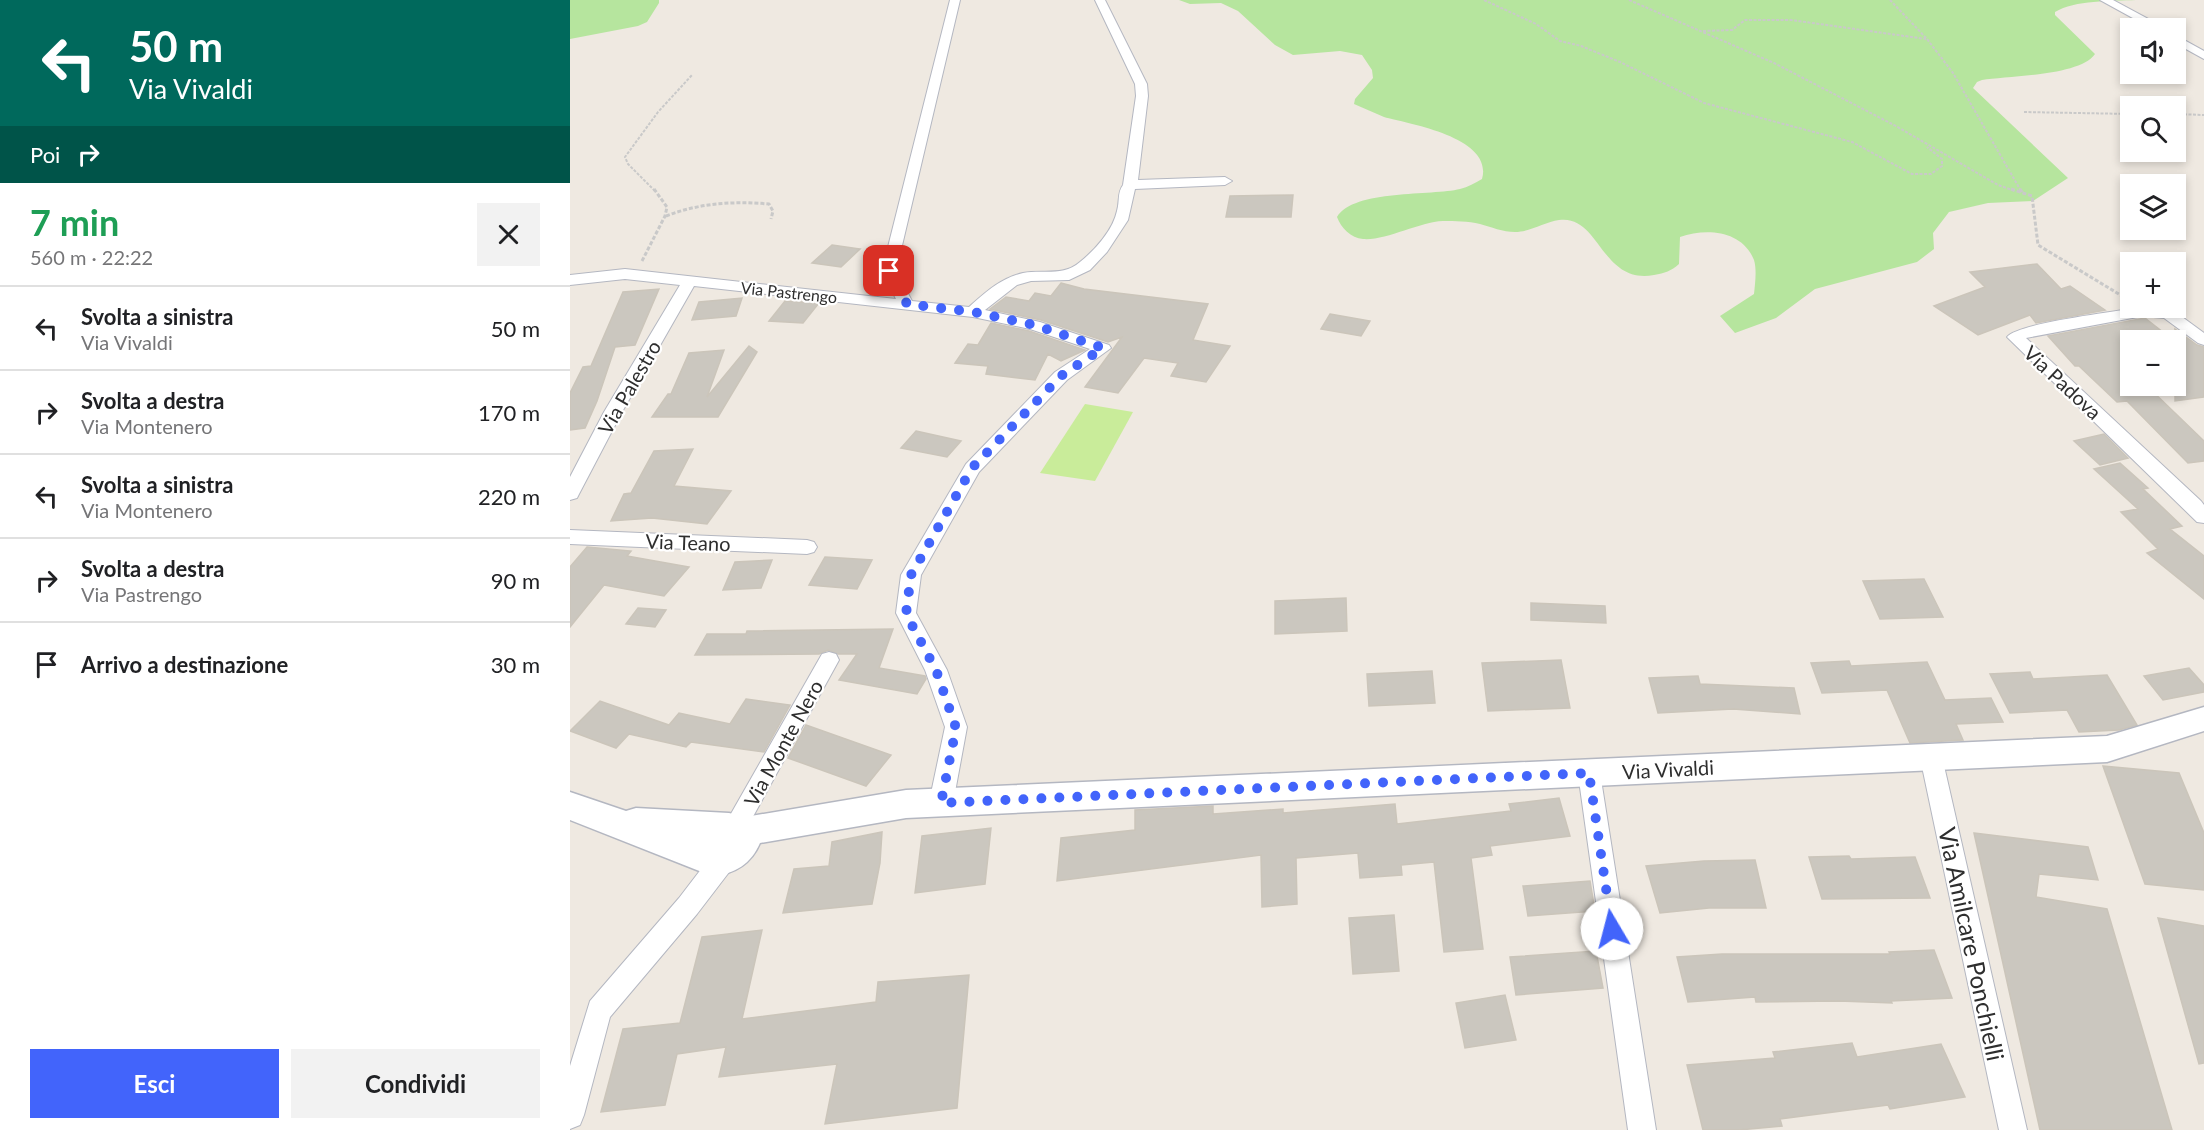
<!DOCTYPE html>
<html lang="it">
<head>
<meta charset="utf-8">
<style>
	body { margin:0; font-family:Lato,sans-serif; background:#f2f2f2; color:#202124; height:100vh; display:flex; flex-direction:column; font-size:22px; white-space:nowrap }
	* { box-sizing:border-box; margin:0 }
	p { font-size:20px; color:#757577 }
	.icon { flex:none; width:33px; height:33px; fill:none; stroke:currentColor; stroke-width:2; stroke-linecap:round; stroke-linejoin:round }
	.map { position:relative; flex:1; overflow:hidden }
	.drawer { display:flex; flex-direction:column; background:#fff; width:570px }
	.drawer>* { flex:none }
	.top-card { background:#00695c; color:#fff; overflow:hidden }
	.tools { position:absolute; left:1550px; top:18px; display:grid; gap:12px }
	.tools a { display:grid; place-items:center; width:66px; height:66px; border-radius:0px; background:#fff; box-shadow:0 3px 9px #0003; font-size:30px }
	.pin { position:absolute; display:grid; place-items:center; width:51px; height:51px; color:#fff; margin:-26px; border-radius:12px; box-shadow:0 3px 9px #0006 }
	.me { position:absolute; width:66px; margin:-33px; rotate:352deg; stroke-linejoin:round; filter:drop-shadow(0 0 4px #0008) }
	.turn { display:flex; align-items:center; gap:21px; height:126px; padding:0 30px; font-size:27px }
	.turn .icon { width:78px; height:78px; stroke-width:2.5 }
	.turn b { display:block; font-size:42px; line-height:51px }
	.then { display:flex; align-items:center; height:57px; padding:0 30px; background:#0003; gap:12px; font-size:22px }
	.round { display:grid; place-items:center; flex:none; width:63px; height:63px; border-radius:0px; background:#f2f2f2 }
	.overview { display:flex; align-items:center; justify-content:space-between; height:102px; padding:0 30px }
	h1 { font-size:36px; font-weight:700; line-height:45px; color:#1e9e55 }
	.primary-button { display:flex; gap:12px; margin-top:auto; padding:12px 30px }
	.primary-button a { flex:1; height:69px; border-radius:0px; background:#4264fb; color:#fff; font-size:24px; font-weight:700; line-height:69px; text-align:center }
	.primary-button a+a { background:#f2f2f2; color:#202124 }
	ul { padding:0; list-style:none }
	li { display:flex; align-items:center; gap:18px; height:84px; padding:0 30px; border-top:2px solid #e0e0e0 }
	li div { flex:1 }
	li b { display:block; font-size:22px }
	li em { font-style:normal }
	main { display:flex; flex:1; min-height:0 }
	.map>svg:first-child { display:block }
</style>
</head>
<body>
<main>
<section class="drawer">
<div class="top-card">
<div class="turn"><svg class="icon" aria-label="left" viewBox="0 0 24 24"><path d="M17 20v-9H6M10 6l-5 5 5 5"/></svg><div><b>50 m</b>Via Vivaldi</div></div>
<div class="then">Poi<svg class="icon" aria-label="right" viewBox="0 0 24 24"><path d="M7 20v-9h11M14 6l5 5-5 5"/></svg></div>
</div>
<div class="overview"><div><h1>7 min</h1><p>560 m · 22:22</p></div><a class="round"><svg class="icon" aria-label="close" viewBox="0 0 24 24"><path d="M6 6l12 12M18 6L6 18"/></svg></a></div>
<ul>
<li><svg class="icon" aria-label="left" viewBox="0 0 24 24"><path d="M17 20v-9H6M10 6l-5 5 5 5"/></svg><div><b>Svolta a sinistra</b><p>Via Vivaldi</p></div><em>50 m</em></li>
<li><svg class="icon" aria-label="right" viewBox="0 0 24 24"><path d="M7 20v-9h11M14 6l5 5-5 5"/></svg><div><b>Svolta a destra</b><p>Via Montenero</p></div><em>170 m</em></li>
<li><svg class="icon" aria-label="left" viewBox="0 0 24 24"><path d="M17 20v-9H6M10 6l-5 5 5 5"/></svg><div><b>Svolta a sinistra</b><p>Via Montenero</p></div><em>220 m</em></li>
<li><svg class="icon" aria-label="right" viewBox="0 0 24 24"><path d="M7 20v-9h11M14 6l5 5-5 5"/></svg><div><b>Svolta a destra</b><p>Via Pastrengo</p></div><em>90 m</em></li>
<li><svg class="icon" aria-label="arrive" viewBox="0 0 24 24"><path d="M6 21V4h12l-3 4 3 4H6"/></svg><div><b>Arrivo a destinazione</b></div><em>30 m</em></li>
</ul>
<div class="primary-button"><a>Esci</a><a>Condividi</a></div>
</section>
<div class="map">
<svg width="1634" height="1130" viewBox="0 0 1634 1130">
	<rect width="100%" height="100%" fill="#efe9e1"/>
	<path fill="#b6e59e" d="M0,0H89V3L77,22L68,26L0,39Z
		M609,0H1566C1541,1 1505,0 1485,12V15L1525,54C1510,76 1438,76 1412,80L1407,82L1403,88L1498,178L1463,201L1418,203L1379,212L1363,233L1364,249L1347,262L1245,289L1206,318L1165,333L1150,316L1184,294C1185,284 1187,270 1184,260C1172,230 1136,228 1110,237L1109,264C1101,271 1095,273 1084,275C1031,285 1030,214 989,220C975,222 960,232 945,232C933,232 921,227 910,224C898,221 885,221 873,221C849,222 815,241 793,239C781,238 771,228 767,217C784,189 862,196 890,189C898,187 905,183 912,179C924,137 839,124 814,117C804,113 794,108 784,104L785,99L803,78L802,70L792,55L770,51L723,55L705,45L668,11L651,3L620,4Z"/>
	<path fill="#c9ec9a" d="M515,404L563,412L525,481L470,473Z"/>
	<path fill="#cbc7bf" stroke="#cbc5ba" stroke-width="1.5" d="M723,195L721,217H656L660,196Z
		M262,245L290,249L271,267L242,263Z
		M1467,264L1491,289L1500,286L1535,310L1466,323L1460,315L1408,335L1364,306L1415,287L1400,272Z
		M491,283L514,289L638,304L623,340L660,346L636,382L601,376L608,363L574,358L548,393L515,387L552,337L538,342L471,320L420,309L436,297L459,301L465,293L481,296Z
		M89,289L65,345L45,347L27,401L15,428L0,430V393L13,367L21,366L53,292Z
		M172,298L166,316L122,320L129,302Z
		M215,301L249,303L233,323L199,321Z
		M760,314L800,321L791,336L751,329Z
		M1575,318L1603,340H1560V386H1577L1634,441V461L1618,463L1557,401L1547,402L1509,366H1505L1478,336Z
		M421,323L459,331L515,350L491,361L478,354L465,380L416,374L418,366L385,363L398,344L408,345Z
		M1605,329L1627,345L1634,347V397L1605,401Z
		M179,346L187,352L148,417H82L98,394H101L119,353L154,350L137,397Z
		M346,431L391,441L377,457L331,448Z
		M1534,434L1558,458L1530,465L1504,441Z
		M123,449L104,486L161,491L137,524L82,518L41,521L54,494L61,493L84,451Z
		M1550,463L1578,488L1573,489L1612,526L1600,529L1634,556V599L1577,553L1588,549L1551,512L1568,509L1524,469Z
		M17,547L61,551L57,556L119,567L94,596L34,585L0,627V567Z
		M255,557L302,560L287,589L239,585Z
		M202,560L191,588L153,590L165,562Z
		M1354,579L1373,617L1310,619L1293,581Z
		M776,598L777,631L705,634V601Z
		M961,603L1035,606L1036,623L961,620Z
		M68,608L96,610L85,627L56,624Z
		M323,629L309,668L355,676L356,679L347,694L269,680L287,654H268L258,650L249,654L125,655L137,634H176L177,631Z
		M991,660L1000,708L918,711L912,663Z
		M1279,661L1281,666L1357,662L1375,700L1421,698L1433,722L1386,724L1393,740L1340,743L1317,690L1252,693L1241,663Z
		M1619,668L1634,685V692L1593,700L1574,676Z
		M862,671L865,703L799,706L797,674Z
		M1460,672L1463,679L1537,675L1567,725L1549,730L1509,732L1497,710L1440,713L1420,674Z
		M1128,676L1130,684L1224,688L1230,714L1163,709L1088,713L1079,678Z
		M176,699L220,705L194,752L121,742L116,747L59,734L46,748L0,731L30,701L99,725L109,713L160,724Z
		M236,725L321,755L296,786L218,758Z
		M1533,766L1609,773L1634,833V890L1575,884Z
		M989,798L1000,836L920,846L922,855L901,858L913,949L874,952L864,862L831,865L832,875L790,878L788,853L726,858L727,904L692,907L691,855L487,881L491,838L565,830V810L643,806V814L713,809V813L825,804L827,824L941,811L939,804Z
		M421,828L415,884L345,893L352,836Z
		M312,832L310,863L302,904L213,913L224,869L259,866L262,842Z
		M1404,833L1518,847L1528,880L1469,874L1466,897L1537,909L1602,1130H1470Z
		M1279,856L1281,859L1345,857L1360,898L1252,899L1239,857Z
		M1185,860L1196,908H1139L1090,913L1076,866L1134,861Z
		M1020,881L1025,911L958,916L953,886Z
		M824,915L829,971L783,974L779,918Z
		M1588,918L1634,926V1063L1629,1064Z
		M192,930L172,1019L306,1002L308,982L399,975L387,1108L255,1124L267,1064L149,1077L156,1047L107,1054L95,1105L31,1112L53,1029L110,1023L132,937Z
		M1364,950L1382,998L1321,1001L1322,1003L1269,1001L1186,1002L1185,997L1118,1002L1107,957L1152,954H1320L1319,952Z
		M1026,951L1033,988L946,995L940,957Z
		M935,995L946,1040L895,1048L886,1003Z
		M1282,1043L1287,1057L1371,1044L1395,1097L1320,1109L1318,1105L1210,1119L1212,1126L1169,1130H1133L1117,1065L1205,1058L1203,1052Z"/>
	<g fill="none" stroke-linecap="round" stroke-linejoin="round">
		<defs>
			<path id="street" d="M380,0H390L326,271L342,301L399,307C416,292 431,278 453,273C473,269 493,277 510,262C525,250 543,230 547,211C550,201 547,193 553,185L566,96L565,84L525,0H535L577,84L578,96L568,180L655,177L662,181L655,185L565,189L558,220L537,252L520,270L499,280L461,281L447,285L415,310L470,322L539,345L541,348L497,380L409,472L351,575L346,613L377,670L397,727L383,803L379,810L371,813L363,810L359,803L375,727L355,670L326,613L331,575L396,464L485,372L520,349L460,329L403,317L124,286L52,412L9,494L7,498L0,500V477L34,412L110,285L55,279L0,285V275L55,269L326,299L312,271Z
				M1530,0H1543L1595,28H1581Z
				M1605,35L1634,51V59L1605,43Z
				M1566,308L1604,311L1634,333V345L1628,343L1594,318L1573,316L1456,338L1631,501L1634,505V523L1627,522L1437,337C1448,323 1544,312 1566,308Z
				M0,530L237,540L244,542L247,547L244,552L237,554L0,544Z
				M259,652L266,654L269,660L174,833L166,836L158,833L154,826L158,819L252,654Z
				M1361,748L1369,750L1372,757L1457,1130H1429L1350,757L1353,750Z
				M1019,763L1027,766L1030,773L1086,1130H1058L1008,773L1011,766Z
				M154,848L163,851L166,859L163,867L127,914L40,1017L14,1115L10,1125L0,1129V1066L20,1001L109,898L145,851Z"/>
			<path id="secondary" d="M1634,707V731L1537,762L336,818L190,843C181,864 165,874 142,876L0,820V792L56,811L66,808L159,813L175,817L336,790L1537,736Z"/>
		</defs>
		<use href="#street" stroke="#b4b7c1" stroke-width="2"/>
		<use href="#secondary" stroke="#b4b7c1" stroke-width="3"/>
		<path stroke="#c9c9c9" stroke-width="2" stroke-dasharray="3 1.5" stroke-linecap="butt" d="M914,0L966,24L990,41L1011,46L1050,62L1134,103L1282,142L1342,174H1361L1372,166V159L1357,147
			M1059,0L1204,63L1324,125L1428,185L1445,191
			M1320,0L1357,39L1383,73L1451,191
			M1133,31L1162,30L1175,20H1221L1356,39
			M1454,112L1560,114
			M1605,114L1634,115
			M85,191L58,164L55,157L88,112L122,75"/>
		<path stroke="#c9c9c9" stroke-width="3" stroke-dasharray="4 2" stroke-linecap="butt" d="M1441,189L1462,196L1468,245L1557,299
			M1450,189L1452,192
			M96,216C129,203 164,201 199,204L203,211L201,219
			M72,261L95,216L97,207L84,189"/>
		<use href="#street" fill="#fff" fill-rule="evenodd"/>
		<use href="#secondary" fill="#fff" fill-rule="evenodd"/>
	</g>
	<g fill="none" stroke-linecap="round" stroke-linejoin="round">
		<path stroke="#4264fb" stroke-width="10" stroke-dasharray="0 18" d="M319,271L337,304L403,312L464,325L533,348L491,376L402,468L341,575L336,614L366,670L386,728L371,803L1019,773L1042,929"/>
	</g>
	<g text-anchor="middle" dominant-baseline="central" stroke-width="4.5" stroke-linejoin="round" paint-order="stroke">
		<g font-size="16" fill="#2e2e2e" stroke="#fff">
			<text transform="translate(219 292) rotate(6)">Via Pastrengo</text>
		</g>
		<g font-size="20" fill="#2e2e2e" stroke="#fff">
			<text transform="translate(1493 382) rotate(43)">Via Padova</text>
			<text transform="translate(59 387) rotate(-60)">Via Palestro</text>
			<text transform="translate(118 542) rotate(2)">Via Teano</text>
			<text transform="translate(213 743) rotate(-61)">Via Monte Nero</text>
			<text transform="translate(1098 769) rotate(-3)">Via Vivaldi</text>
		</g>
		<g font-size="24" fill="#2e2e2e" stroke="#fff">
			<text transform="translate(1402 944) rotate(78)">Via Amilcare Ponchielli</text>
		</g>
	</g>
</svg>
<div class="tools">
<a><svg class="icon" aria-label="sound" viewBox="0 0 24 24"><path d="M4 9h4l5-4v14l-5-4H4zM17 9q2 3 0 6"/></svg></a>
<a><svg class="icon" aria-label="search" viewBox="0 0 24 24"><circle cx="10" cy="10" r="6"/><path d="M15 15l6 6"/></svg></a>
<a><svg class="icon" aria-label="layers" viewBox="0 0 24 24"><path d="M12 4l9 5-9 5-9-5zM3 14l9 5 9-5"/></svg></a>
<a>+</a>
<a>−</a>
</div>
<div class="pin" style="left:319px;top:271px;background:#d93025"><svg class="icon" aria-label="arrive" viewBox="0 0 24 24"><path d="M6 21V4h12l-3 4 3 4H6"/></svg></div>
<svg class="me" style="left:1042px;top:929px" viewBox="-20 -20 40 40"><circle r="19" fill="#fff"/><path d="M0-13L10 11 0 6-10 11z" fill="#4264fb"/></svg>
</div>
</main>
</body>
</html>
